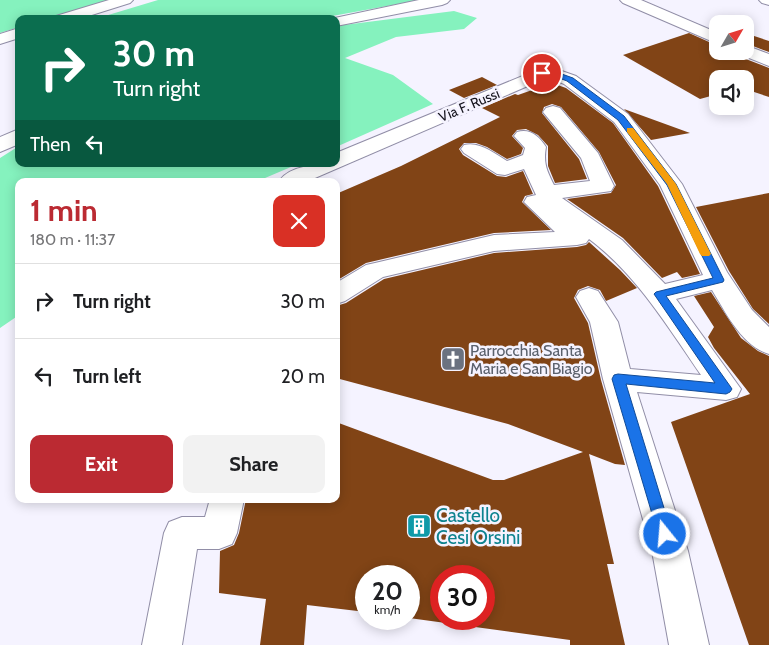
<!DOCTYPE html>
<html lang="en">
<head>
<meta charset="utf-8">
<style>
	body { margin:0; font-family:Cabin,sans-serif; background:#f2f2f2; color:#202124; height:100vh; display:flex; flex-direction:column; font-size:19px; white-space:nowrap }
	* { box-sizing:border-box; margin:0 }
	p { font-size:16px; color:#757577 }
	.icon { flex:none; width:28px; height:28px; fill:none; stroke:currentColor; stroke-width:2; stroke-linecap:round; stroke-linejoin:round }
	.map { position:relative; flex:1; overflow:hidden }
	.side { position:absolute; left:15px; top:178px; width:325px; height:325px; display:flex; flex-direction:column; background:#fff; border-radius:10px; box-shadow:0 2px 12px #0003 }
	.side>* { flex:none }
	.top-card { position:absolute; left:15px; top:15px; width:325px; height:152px; border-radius:10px; box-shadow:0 2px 12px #0003; background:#0b6e4f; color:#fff; overflow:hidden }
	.needle { width:32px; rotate:51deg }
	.controls { position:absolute; left:709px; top:15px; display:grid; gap:10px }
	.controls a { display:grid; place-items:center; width:45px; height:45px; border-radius:10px; background:#fff; box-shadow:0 2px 12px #0003; font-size:25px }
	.speed { position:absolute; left:355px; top:565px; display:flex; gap:10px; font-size:25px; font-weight:700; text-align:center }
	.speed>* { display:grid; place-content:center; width:65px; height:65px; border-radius:50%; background:#fff; box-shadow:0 2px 12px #0003; line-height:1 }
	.speed small { font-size:12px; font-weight:400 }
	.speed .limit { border:8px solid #d22; background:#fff; color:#111 }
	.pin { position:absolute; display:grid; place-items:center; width:42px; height:42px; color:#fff; margin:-21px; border:2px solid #fff; border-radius:50%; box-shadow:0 1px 5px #0007 }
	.me { position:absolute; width:55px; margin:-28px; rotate:343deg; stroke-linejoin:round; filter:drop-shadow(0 0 4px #0008) }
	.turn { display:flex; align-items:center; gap:18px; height:105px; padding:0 15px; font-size:22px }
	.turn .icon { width:65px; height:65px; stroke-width:2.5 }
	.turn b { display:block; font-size:35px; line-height:42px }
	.then { display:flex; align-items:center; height:48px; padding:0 15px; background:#0003; gap:10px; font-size:19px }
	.round { display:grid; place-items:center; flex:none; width:52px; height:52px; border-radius:10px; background:#f2f2f2 }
	.head { display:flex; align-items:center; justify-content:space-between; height:85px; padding:0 15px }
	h1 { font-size:30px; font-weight:700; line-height:38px; color:#bb2a32 }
	.action { display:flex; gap:10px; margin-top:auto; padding:10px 15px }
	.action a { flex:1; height:58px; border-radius:10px; background:#bb2a32; color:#fff; font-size:20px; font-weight:700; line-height:58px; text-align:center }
	.action a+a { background:#f2f2f2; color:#202124 }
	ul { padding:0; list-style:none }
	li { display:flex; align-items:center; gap:15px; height:75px; padding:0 15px; border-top:1px solid #e0e0e0 }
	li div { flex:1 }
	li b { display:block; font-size:19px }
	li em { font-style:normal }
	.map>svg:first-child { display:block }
</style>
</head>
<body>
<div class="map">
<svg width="769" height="645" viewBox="0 0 769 645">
	<rect width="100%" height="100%" fill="#f5f3ff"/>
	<path fill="#85f2be" d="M0,0H111L46,19H19V27L0,33Z
		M158,0H420L316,19H95Z
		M454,11L477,18L464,29L396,37L345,58L393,75L433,104L336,147V26Z
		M19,146V164H298L258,181H19V315L0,328V158Z"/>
	<path fill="#814416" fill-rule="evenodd" d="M689,33L718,46V51H735L738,56L769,68V97L745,89V79H718V94L700,99L623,55Z
		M745,33L769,41V52L745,43Z
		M482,77L497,85L464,98L449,90Z
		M552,83L566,88L613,123L658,186L700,274L682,278L677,272L662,278L623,238L567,199L611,193L616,185L599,152L561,107L552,104L544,107L542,113L579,159L587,179L555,183L548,166V146L538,135L526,129L517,130L512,136L523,148L521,154L507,159L487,147L476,143H464L459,149L463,155L497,176L506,177L523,171L533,194L525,196L522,202L551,230L494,233L366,263L336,281V194L401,166L500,117L482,108L515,94L518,95Z
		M624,109L690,133L651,140Z
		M769,193V324L753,309L729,271L696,207Z
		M589,242L620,270L637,288L606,301L600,290L588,286L578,290L574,298L588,323L601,380L625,465L615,464L589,454L614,564H607L625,645H570V640L409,618V576H366V612L307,605L304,645H260L266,599L219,593L220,551L234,545L239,533L246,499H336V422L493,480H504L583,452L508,424L336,378V306L346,303L384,279L494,253L577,247L586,245ZM441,576H484V619H441Z
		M711,292L741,338L758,351L769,356V645H749L671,422L750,394L714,348L708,337L714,327L694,296Z"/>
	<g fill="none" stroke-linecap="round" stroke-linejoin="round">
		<defs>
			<path id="minor" d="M109,0H133L130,3L79,19H54L56,16Z
				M419,0H450L447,3L442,5L336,26V19H330Z
				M620,0H641L718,33V44L623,3Z
				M759,0H769V5L762,3Z
				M19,28V38L0,44V34Z
				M745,45L769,54V66L739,54L737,51H745Z
				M542,68L556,69L576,76L628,114L682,184L727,272L752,310L769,327V354C742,346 726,313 712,290L676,299L741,389L737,397L726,400L637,392L688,551L709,645H669L652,551L603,379L590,322L576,297L580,291L589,288L598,291L618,322L630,369L701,375C668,327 636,274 589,239L586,243L577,245L494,251L383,277L345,301L336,304V283L366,265L375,263L494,235L555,232L524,202L527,197L536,195L524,169L505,175L497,174L464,153L461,149L464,145C479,141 494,153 507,161L523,155L525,148L514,136L517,132C530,128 539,136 546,147C543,163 547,171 554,185L590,181L581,158L543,112L546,108L553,106L560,108L598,153L614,186L611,191L562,198L622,240L665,284L703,275L660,185L614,122L564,84L553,79H544L308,181H279C290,165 319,164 336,164V153Z
				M19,129V144L0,152V137Z
				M210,499H244L237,533L232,544L219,549H197L182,645H142L164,533L169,522L182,517H205Z"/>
		</defs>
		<use href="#minor" stroke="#918ea7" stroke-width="2"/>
		<use href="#minor" fill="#fff" fill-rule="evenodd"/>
	</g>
	<path fill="#1a73e8" stroke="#114b97" d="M540,71L556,72L573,78L624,116L676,184L724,280L723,282L666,296L730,386L732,389L730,392L726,394L626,384L672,534L670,539L665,541L660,539L658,534L612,379L614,375L618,374L715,383L654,294L656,292L713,278L667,185L618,120L567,81L554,76L540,75Z"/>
	<path fill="#f59e0b" d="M627,128H633L676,184L711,254L709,256H702L700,254L667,184L627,132Z"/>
	<defs>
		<symbol id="church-square" viewBox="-11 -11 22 22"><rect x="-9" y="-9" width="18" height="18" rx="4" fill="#6b7280" stroke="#f5f3ff"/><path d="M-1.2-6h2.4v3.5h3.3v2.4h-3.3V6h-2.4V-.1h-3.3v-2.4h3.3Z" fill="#fff"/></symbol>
		<symbol id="building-square" viewBox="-11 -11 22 22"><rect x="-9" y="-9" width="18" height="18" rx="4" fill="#0f9aa8" stroke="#f5f3ff"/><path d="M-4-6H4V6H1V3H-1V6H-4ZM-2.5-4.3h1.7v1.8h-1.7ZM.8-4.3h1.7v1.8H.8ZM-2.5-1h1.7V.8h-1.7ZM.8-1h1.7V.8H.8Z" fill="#fff"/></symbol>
	</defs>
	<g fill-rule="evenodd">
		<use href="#church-square" x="439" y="345" width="28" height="28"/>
		<use href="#building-square" x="405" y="512" width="28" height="28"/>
	</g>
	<g text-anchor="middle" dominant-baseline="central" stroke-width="5" stroke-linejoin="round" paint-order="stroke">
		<g font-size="14" fill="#16151e" stroke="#f5f3ff">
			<text transform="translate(469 105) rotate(-23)">Via F. Russi</text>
		</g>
		<g font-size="16" fill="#5b616d" stroke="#f5f3ff" text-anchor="start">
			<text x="470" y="350">Parrocchia Santa<tspan x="470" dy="18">Maria e San Biagio</tspan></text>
		</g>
		<g font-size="19" fill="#0d838f" stroke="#f5f3ff" text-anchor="start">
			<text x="436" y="515">Castello<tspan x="436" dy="22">Cesi Orsini</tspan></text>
		</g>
	</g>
</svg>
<div class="controls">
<a><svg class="needle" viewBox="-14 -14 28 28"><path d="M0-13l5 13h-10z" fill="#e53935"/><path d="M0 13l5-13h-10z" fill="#757577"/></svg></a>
<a><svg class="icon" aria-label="sound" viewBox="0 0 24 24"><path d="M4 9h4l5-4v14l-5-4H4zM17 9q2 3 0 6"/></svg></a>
</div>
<div class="speed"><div>20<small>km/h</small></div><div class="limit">30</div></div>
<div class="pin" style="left:542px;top:73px;background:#d93025"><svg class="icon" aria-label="arrive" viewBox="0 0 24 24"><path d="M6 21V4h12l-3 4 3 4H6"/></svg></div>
<svg class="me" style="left:665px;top:534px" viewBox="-20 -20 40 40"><circle r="17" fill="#1a73e8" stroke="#fff" stroke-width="3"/><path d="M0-11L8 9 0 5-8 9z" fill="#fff"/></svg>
<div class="top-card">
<div class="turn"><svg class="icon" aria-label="right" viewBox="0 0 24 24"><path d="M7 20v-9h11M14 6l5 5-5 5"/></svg><div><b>30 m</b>Turn right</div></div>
<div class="then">Then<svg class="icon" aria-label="left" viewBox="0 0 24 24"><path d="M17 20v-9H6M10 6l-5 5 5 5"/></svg></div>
</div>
<section class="side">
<div class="head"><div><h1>1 min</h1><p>180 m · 11:37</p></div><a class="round" style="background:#d93025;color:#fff"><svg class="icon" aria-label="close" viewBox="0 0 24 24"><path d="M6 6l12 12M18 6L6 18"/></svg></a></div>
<ul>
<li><svg class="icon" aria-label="right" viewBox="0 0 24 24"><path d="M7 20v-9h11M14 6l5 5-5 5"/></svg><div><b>Turn right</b></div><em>30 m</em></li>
<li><svg class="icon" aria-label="left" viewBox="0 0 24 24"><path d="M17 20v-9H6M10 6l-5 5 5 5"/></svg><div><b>Turn left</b></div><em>20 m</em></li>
</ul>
<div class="action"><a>Exit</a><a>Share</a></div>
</section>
</div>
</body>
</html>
